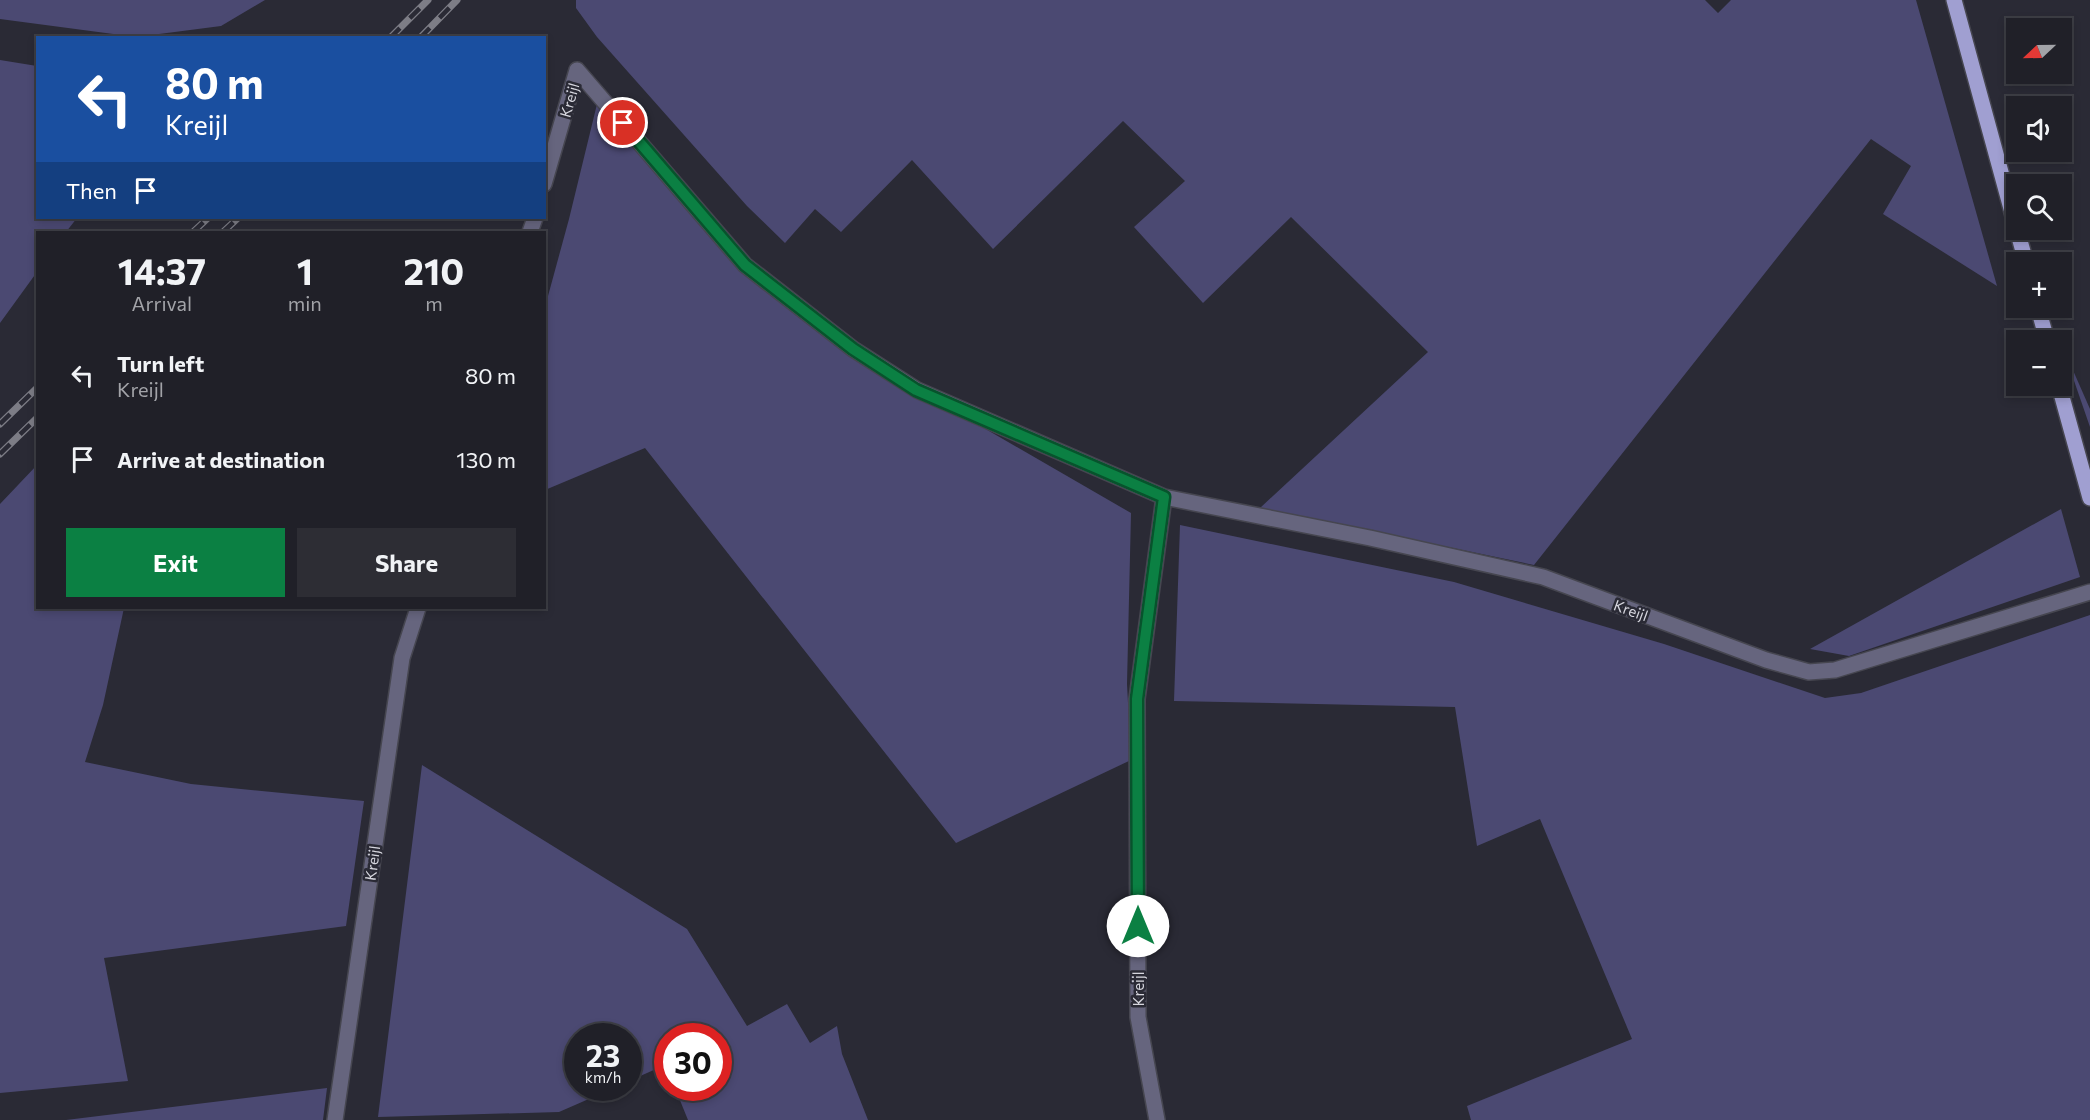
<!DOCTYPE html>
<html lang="en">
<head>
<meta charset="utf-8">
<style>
	body { margin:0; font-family:Commissioner,sans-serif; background:#2d2d34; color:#f1f3f6; height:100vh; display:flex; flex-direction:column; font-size:22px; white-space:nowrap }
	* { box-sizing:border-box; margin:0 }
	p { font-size:20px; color:#a2a3a8 }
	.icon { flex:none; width:33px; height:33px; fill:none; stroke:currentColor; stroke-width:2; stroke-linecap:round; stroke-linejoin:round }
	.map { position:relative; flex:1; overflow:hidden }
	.sheet { position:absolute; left:36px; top:231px; width:510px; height:378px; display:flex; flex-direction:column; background:#202028; border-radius:0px; box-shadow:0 3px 9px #0003,0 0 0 2px #3d3e45 }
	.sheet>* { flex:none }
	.guide { position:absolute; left:36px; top:36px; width:510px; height:183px; border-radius:0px; box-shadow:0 3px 9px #0003,0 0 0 2px #3d3e45; background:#1a4fa0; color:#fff; overflow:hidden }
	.needle { width:39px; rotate:248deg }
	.buttons { position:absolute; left:2006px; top:18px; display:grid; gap:12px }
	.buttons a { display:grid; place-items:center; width:66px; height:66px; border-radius:0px; background:#202028; box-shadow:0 3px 9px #0003,0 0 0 2px #3d3e45; font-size:30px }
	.speed { position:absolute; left:564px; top:1023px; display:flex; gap:12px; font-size:30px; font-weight:700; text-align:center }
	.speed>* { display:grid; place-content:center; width:78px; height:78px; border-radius:50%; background:#202028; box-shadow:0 3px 9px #0003,0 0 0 2px #3d3e45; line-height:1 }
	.speed small { font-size:15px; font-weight:400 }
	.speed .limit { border:9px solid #d22; background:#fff; color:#111 }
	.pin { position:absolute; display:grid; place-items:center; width:51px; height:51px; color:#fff; margin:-26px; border:3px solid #fff; border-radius:50%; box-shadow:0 2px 6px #0007 }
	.me { position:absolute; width:66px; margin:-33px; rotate:0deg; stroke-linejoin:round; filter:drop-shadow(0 0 4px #0008) }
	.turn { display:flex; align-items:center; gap:21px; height:126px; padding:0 30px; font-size:27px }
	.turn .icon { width:78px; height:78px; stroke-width:2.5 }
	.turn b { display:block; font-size:42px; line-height:51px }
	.then { display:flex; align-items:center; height:57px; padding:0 30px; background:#0003; gap:12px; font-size:22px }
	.eta { display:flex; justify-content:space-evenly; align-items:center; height:102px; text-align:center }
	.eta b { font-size:36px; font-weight:700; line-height:42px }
	.cta { display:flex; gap:12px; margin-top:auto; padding:12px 30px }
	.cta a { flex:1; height:69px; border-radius:0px; background:#0b8043; color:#fff; font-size:24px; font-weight:700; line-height:69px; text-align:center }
	.cta a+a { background:#2d2d34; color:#f1f3f6 }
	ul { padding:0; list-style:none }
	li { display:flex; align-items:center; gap:18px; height:84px; padding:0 30px }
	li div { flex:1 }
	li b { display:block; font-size:22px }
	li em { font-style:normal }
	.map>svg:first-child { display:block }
</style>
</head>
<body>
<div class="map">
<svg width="2090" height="1120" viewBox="0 0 2090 1120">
	<rect width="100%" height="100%" fill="#2a2a35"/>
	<path fill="#4b4972" d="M0,0H265L221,26L136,37L0,19Z
		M576,0H1705L1718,13L1731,0H1916L1997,286L1883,214L1911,166L1871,139L1534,565L1260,508L1428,352L1291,217L1203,303L1134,227L1185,181L1123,121L993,249L912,160L841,232L815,209L785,243L747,206L597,37L576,8Z
		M0,60L37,66L38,218H77L66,232H38L37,272L0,323Z
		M598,100L818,332L1131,513L1127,684L1131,760L956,843L645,448L545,490V307L569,219Z
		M2061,343L2090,409V427Z
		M37,465L38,608H124L103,705L85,762L191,784L364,801L346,926L104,958L128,1081L0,1093V504Z
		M2061,509L2080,577L1849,656L1810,649Z
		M1180,525L1454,582L1664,644L1825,698L1861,693L2090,615V1120H1471L1467,1106L1632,1039L1540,819L1477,846L1455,707L1174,701Z
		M422,765L687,929L747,1026L787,1004L810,1043L837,1026L842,1054L868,1120H688L675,1088H718V1036H668L667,1070L665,1065L629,1081L628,1036H578V1088H614L559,1112L378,1117Z
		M327,1088L323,1120H66Z"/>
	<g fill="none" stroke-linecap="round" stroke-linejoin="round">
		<defs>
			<path id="minor" d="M577,70L745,265L853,349L917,390L1164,497L1370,538L1543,577L1766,660L1809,672L1835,670L2090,592
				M544,184L577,70
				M530,232L535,218
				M335,1120L402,658L418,608
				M1157,1120L1138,1017L1137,699L1164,497"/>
			<path id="major" d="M1954,0L2016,227
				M2017,230L2026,262
				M2038,308L2047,340
				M2059,386L2090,498"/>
		</defs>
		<use href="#minor" stroke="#464650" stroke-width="18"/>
		<use href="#major" stroke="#464650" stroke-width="18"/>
		<use href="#minor" stroke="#66657e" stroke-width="15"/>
		<use href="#major" stroke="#a09fd1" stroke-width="15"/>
		<defs>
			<path id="rail" d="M390,38L428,0
				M420,38L457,0
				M193,232L208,218
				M223,232L238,218
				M0,424L38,387
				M0,454L38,417"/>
		</defs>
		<use href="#rail" stroke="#7d7d86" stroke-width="7"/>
		<use href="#rail" stroke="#2a2a35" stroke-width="4.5" stroke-dasharray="14" stroke-linecap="butt"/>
	</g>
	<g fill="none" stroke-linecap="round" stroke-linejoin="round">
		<defs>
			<path id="route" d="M623,123L745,265L853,349L916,390L1164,497L1137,699L1138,926"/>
		</defs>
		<use href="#route" stroke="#07532c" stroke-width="15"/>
		<use href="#route" stroke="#0b8043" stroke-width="10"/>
	</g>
	<g text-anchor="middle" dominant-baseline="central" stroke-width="5" stroke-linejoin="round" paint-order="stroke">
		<g font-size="15" fill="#d6d6de" stroke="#2a2a35">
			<text transform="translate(569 100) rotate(-74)">Kreijl</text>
			<text transform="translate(1631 610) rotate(20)">Kreijl</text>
			<text transform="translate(372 863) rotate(-82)">Kreijl</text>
			<text transform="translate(1138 989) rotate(-90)">Kreijl</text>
		</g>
	</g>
</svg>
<div class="buttons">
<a><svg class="needle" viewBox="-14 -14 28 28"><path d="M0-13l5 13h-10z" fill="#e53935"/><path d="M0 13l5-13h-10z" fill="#a2a3a8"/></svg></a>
<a><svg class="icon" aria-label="sound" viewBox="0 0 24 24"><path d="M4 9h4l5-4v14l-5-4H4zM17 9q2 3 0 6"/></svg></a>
<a><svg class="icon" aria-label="search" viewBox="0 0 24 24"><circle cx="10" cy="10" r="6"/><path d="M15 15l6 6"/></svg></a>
<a>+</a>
<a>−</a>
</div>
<div class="speed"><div>23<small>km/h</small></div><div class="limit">30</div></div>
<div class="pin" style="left:623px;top:123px;background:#d93025"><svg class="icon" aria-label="arrive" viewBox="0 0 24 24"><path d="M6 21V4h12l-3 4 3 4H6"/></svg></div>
<svg class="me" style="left:1138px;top:926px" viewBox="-20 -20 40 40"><circle r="19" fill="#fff"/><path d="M0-13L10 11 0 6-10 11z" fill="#0b8043"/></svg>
<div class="guide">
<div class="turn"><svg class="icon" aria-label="left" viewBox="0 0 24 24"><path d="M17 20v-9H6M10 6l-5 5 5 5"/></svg><div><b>80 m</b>Kreijl</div></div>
<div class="then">Then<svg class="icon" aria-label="arrive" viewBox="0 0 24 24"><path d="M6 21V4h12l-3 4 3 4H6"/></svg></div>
</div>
<section class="sheet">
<div class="eta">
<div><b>14:37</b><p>Arrival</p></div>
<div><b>1</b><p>min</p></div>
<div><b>210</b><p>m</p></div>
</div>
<ul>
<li><svg class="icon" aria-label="left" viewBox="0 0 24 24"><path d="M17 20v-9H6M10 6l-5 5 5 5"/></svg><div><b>Turn left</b><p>Kreijl</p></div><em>80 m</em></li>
<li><svg class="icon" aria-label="arrive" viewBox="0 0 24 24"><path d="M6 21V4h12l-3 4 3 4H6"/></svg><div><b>Arrive at destination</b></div><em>130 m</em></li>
</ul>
<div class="cta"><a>Exit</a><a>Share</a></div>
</section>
</div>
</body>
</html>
